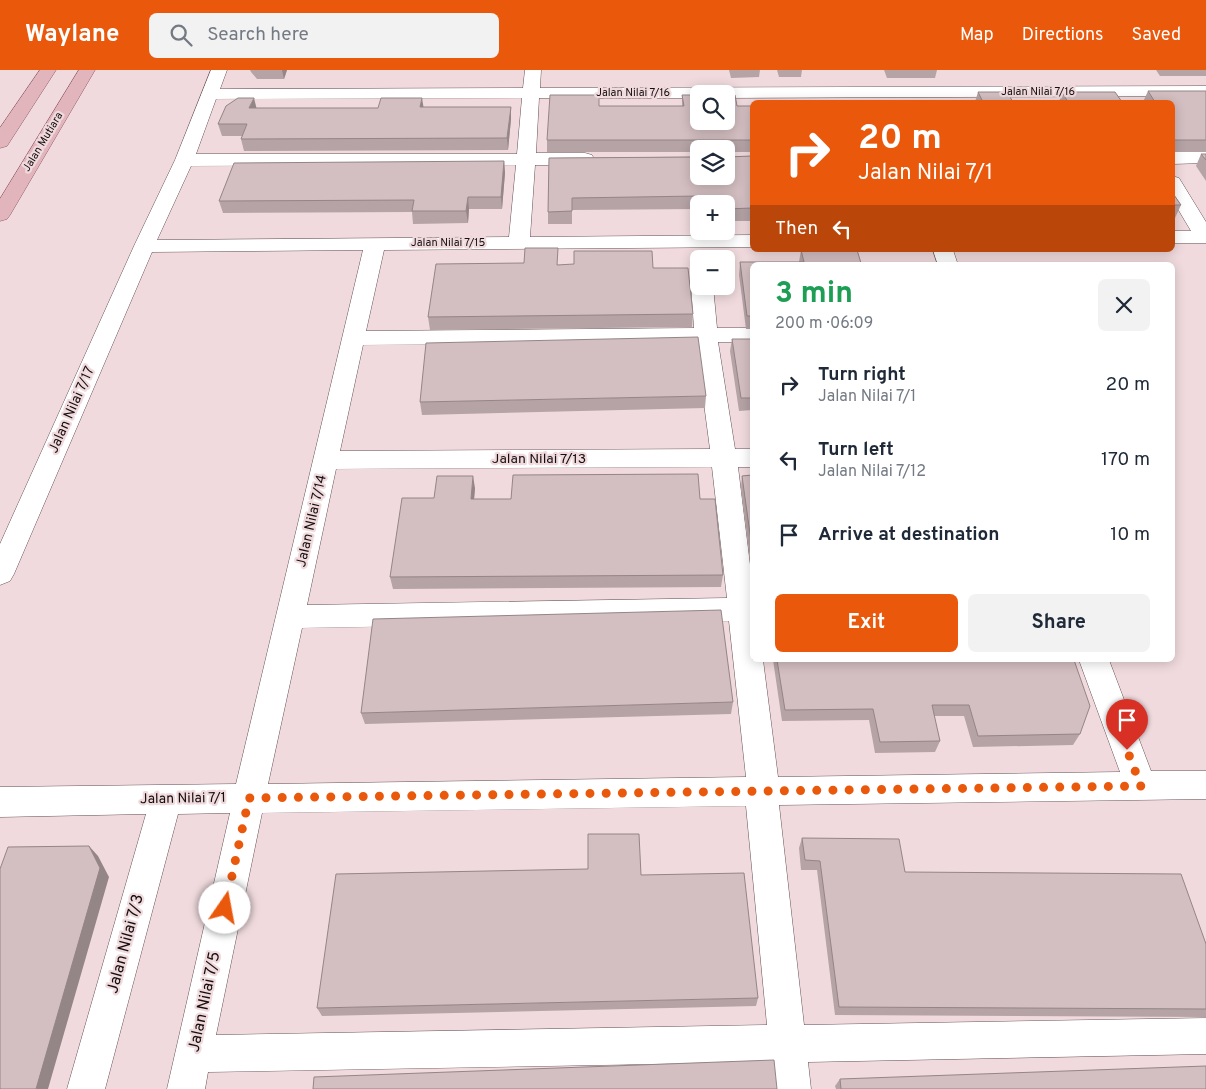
<!DOCTYPE html>
<html lang="en">
<head>
<meta charset="utf-8">
<style>
	body { margin:0; font-family:Overpass,sans-serif; background:#f2f2f3; color:#1f2937; height:100vh; display:flex; flex-direction:column; font-size:19px; white-space:nowrap }
	* { box-sizing:border-box; margin:0 }
	p { font-size:16px; color:#747a83 }
	.icon { flex:none; width:28px; height:28px; fill:none; stroke:currentColor; stroke-width:2; stroke-linecap:round; stroke-linejoin:round }
	.map { position:relative; flex:1; overflow:hidden }
	.details { position:absolute; left:750px; top:192px; width:425px; height:400px; display:flex; flex-direction:column; background:#fff; border-radius:8px; box-shadow:0 2px 12px #0003 }
	.details>* { flex:none }
	.banner { position:absolute; left:750px; top:30px; width:425px; height:152px; border-radius:8px; box-shadow:0 2px 12px #0003; background:#ea580c; color:#fff; overflow:hidden }
	.controls { position:absolute; left:690px; top:15px; display:grid; gap:10px }
	.controls a { display:grid; place-items:center; width:45px; height:45px; border-radius:8px; background:#fff; box-shadow:0 2px 12px #0003; font-size:25px }
	.pin { position:absolute; display:grid; place-items:center; width:42px; height:42px; color:#fff; margin:-51px -21px; border-radius:50% 50% 50% 0; rotate:-45deg; box-shadow:0 0 5px #0007 }
	.pin .icon { rotate:45deg }
	.me { position:absolute; width:55px; margin:-28px; rotate:12deg; stroke-linejoin:round; filter:drop-shadow(0 0 4px #0008) }
	.turn { display:flex; align-items:center; gap:18px; height:105px; padding:0 25px; font-size:22px }
	.turn .icon { width:65px; height:65px; stroke-width:2.5 }
	.turn b { display:block; font-size:35px; line-height:42px }
	.then { display:flex; align-items:center; height:48px; padding:0 25px; background:#0003; gap:10px; font-size:19px }
	.round { display:grid; place-items:center; flex:none; width:52px; height:52px; border-radius:8px; background:#f2f2f3 }
	.overview { display:flex; align-items:center; justify-content:space-between; height:85px; padding:0 25px }
	h1 { font-size:30px; font-weight:700; line-height:38px; color:#1e9e55 }
	.primary-button { display:flex; gap:10px; margin-top:auto; padding:10px 25px }
	.primary-button a { flex:1; height:58px; border-radius:8px; background:#ea580c; color:#fff; font-size:20px; font-weight:700; line-height:58px; text-align:center }
	.primary-button a+a { background:#f2f2f3; color:#1f2937 }
	ul { padding:0; list-style:none }
	li { display:flex; align-items:center; gap:15px; height:75px; padding:0 25px }
	li div { flex:1 }
	li b { display:block; font-size:19px }
	li em { font-style:normal }
	header { display:flex; align-items:center; gap:30px; box-sizing:border-box; height:70px; padding:0 25px; background:#ea580c; color:#fff }
	header strong { font-size:24px }
	nav { display:flex; gap:28px; margin-inline-start:auto; font-size:18px }
	.search { width:350px; height:45px; background:#f2f2f3; display:flex; align-items:center; gap:12px; box-sizing:border-box; padding:0 18px; border-radius:8px; color:#747a83; font-size:19px }
	.map>svg:first-child { display:block }
</style>
</head>
<body>
<header>
<strong>Waylane</strong>
<div class="search"><svg class="icon" aria-label="search" viewBox="0 0 24 24"><circle cx="10" cy="10" r="6"/><path d="M15 15l6 6"/></svg>Search here</div>
<nav><a>Map</a><a>Directions</a><a>Saved</a></nav>
</header>
<div class="map">
<svg width="1206" height="1019" viewBox="0 0 1206 1019">
	<rect width="100%" height="100%" fill="#f0dadd"/>
	<g fill="none" stroke-linecap="round" stroke-linejoin="round">
		<defs>
			<path id="minor" d="M211,0H227L220,19L523,18L525,0H541L540,18L1206,16V26L726,28V24H699V28H539L536,83H585L592,85L594,89L592,93L585,95H535L530,167L752,165V177L384,180L366,261L694,258L691,216L694,211L699,210V216H713L717,258H752V272H718L735,379H752V397H738L752,511V590H763L778,707L1120,702L1079,590H1109L1151,701H1206V729L779,735L804,955L1206,948V984L808,992L811,1019H773L770,992L208,1002L205,1019H167L230,743L178,744L105,1019H67L146,744L0,747V717L236,714L363,180L152,182L14,504L10,511L0,515V474L134,176L175,90ZM522,28L517,84H196L216,29ZM516,95L509,167L157,170L191,96ZM696,273L710,379L340,381L363,275ZM712,397L727,528L307,535L336,399ZM729,551L746,707L268,714L302,558ZM746,736L767,955L216,965L262,743Z
				M1206,81V93L1172,94V82Z
				M1172,106L1179,108L1206,152V173H1172V161H1191L1172,129Z
				M933,180H953L958,195H938Z"/>
			<path id="major" d="M40,0H56L7,76L0,78V58Z
				M79,0H95L10,145L7,149L0,151V129Z"/>
		</defs>
		<use href="#minor" stroke="#655255" stroke-width="1"/>
		<use href="#major" stroke="#8e5a64" stroke-width="1"/>
		<use href="#minor" fill="#fff" fill-rule="evenodd"/>
		<use href="#major" fill="#e2b5bd" fill-rule="evenodd"/>
	</g>
	<path fill="#b5a3a6" d="M250,0H287L284,9H257L251,2Z
		M729,0H760L759,7L731,8Z
		M777,0H802L801,7H779Z
		M884,0H937L935,8H887Z
		M1156,0H1206V6H1160Z
		M1148,21H1206V82H1172V32H1143Z
		M978,22L1013,32H975Z
		M1062,22L1122,32H1059Z
		M682,25L699,51L737,36H752V82H726V79H699V82H547V70L599,36H682Z
		M423,37H511V49L508,80L244,81L241,69L242,66H222L218,54L378,38Z
		M1201,84H1206V111L1196,96Z
		M752,86V151H726V134H699V142L698,139L572,140V154H548V142L549,88Z
		M504,91L505,103L502,139H469L468,153L413,154L412,142L223,143L219,131Z
		M1172,122L1181,135L1175,148H1172Z
		M801,180L861,193L752,195V259H746L739,205L740,192H799Z
		M558,195L653,198L693,244L692,257L430,260L428,247Z
		M732,269H752V340L739,341L730,281Z
		M706,326L705,338L422,345L420,332Z
		M752,405V505L741,418L742,406Z
		M475,418L474,429H700L723,505L721,517L393,519L390,507L434,428Z
		M773,590H1074L1080,664L1073,675L973,677L964,646H934L940,671L935,682L875,683L869,650L782,651Z
		M733,632L731,644L365,654L361,643Z
		M802,768L905,802L1206,874V947L835,945L817,800H801L799,778Z
		M758,928L756,936L322,946L317,938Z
		M840,1009L1206,1019H836L835,1016Z"/>
	<path fill="#948587" d="M282,0H287L284,9Z
		M254,28L257,40L249,38Z
		M422,28L424,40L420,37Z
		M511,37V49L508,80L507,68Z
		M504,91L505,103L502,139L501,127Z
		M468,127L469,139L468,153L466,141Z
		M473,406L475,418L473,442L471,429Z
		M89,776L98,786L109,807L48,1019H36Z"/>
	<path fill="#d3bec1" stroke="#948587" d="M1148,21H1206V70H1172V32H1155Z
		M978,22H1007L1013,32H983Z
		M1062,22H1115L1122,32H1068Z
		M550,25H599V36H684L682,25H699V51H726V25H735L737,36H752V70H547Z
		M238,28H254L249,38H378L381,28H422L420,37H511L507,68L241,69L247,54H218L226,36Z
		M1201,84H1206V90Z
		M752,86V138L726,139V134H700L699,126L572,128V141L548,142L549,88L699,87V106H726V87Z
		M504,91L501,127H468L466,141H412L414,130L219,131L234,93Z
		M1172,122L1181,135H1172Z
		M525,178H558L557,195L574,194V181H652L653,198H688L693,244L428,247L436,194L524,193Z
		M801,180H857L861,193H901L902,195H752V246H747L740,192H804Z
		M698,267L706,326L420,332L426,273Z
		M732,269H752V328H741Z
		M698,404L700,429H715L723,505L390,507L402,428H434L437,406H473L471,429H511L513,405Z
		M752,405V478L742,406Z
		M721,540L733,632L361,643L373,549Z
		M777,590H1074L1090,636L1080,664L978,666L969,635H932L940,671L880,672L873,639L785,640Z
		M588,764H639L641,805L744,803L758,928L317,938L336,804L588,799Z
		M802,768L899,769L905,802L1181,804L1206,874V939L839,937L820,791L805,790Z
		M89,776L100,798L36,1019H0V799L8,777Z
		M774,990L777,1019H313L314,1007Z
		M1206,996V1019H841L840,1009Z"/>
	<g fill="none" stroke-linecap="round" stroke-linejoin="round">
		<path stroke="#ea580c" stroke-width="9" stroke-dasharray="0 16.2" d="M225,838L249,728L1141,716L1127,680"/>
	</g>
	<g text-anchor="middle" dominant-baseline="central" stroke-width="4.5" stroke-linejoin="round" paint-order="stroke">
		<g font-size="11" fill="#150e0f" stroke="#f0dadd">
			<text x="1038" y="22">Jalan Nilai 7/16</text>
			<text x="633" y="23">Jalan Nilai 7/16</text>
			<text transform="translate(43 72) rotate(-59)">Jalan Mutiara</text>
			<text x="448" y="173">Jalan Nilai 7/15</text>
		</g>
		<g font-size="14" fill="#150e0f" stroke="#f0dadd">
			<text transform="translate(72 340) rotate(-66)">Jalan Nilai 7/17</text>
			<text x="539" y="389">Jalan Nilai 7/13</text>
			<text transform="translate(312 451) rotate(-77)">Jalan Nilai 7/14</text>
			<text transform="translate(183 729) rotate(-1)">Jalan Nilai 7/1</text>
		</g>
		<g font-size="16" fill="#150e0f" stroke="#f0dadd">
			<text transform="translate(126 874) rotate(-75)">Jalan Nilai 7/3</text>
			<text transform="translate(205 932) rotate(-78)">Jalan Nilai 7/5</text>
		</g>
	</g>
</svg>
<div class="controls">
<a><svg class="icon" aria-label="search" viewBox="0 0 24 24"><circle cx="10" cy="10" r="6"/><path d="M15 15l6 6"/></svg></a>
<a><svg class="icon" aria-label="layers" viewBox="0 0 24 24"><path d="M12 4l9 5-9 5-9-5zM3 14l9 5 9-5"/></svg></a>
<a>+</a>
<a>−</a>
</div>
<div class="pin" style="left:1127px;top:680px;background:#d93025"><svg class="icon" aria-label="arrive" viewBox="0 0 24 24"><path d="M6 21V4h12l-3 4 3 4H6"/></svg></div>
<svg class="me" style="left:225px;top:838px" viewBox="-20 -20 40 40"><circle r="19" fill="#fff"/><path d="M0-13L10 11 0 6-10 11z" fill="#ea580c"/></svg>
<div class="banner">
<div class="turn"><svg class="icon" aria-label="right" viewBox="0 0 24 24"><path d="M7 20v-9h11M14 6l5 5-5 5"/></svg><div><b>20 m</b>Jalan Nilai 7/1</div></div>
<div class="then">Then<svg class="icon" aria-label="left" viewBox="0 0 24 24"><path d="M17 20v-9H6M10 6l-5 5 5 5"/></svg></div>
</div>
<section class="details">
<div class="overview"><div><h1>3 min</h1><p>200 m · 06:09</p></div><a class="round"><svg class="icon" aria-label="close" viewBox="0 0 24 24"><path d="M6 6l12 12M18 6L6 18"/></svg></a></div>
<ul>
<li><svg class="icon" aria-label="right" viewBox="0 0 24 24"><path d="M7 20v-9h11M14 6l5 5-5 5"/></svg><div><b>Turn right</b><p>Jalan Nilai 7/1</p></div><em>20 m</em></li>
<li><svg class="icon" aria-label="left" viewBox="0 0 24 24"><path d="M17 20v-9H6M10 6l-5 5 5 5"/></svg><div><b>Turn left</b><p>Jalan Nilai 7/12</p></div><em>170 m</em></li>
<li><svg class="icon" aria-label="arrive" viewBox="0 0 24 24"><path d="M6 21V4h12l-3 4 3 4H6"/></svg><div><b>Arrive at destination</b></div><em>10 m</em></li>
</ul>
<div class="primary-button"><a>Exit</a><a>Share</a></div>
</section>
</div>
</body>
</html>
